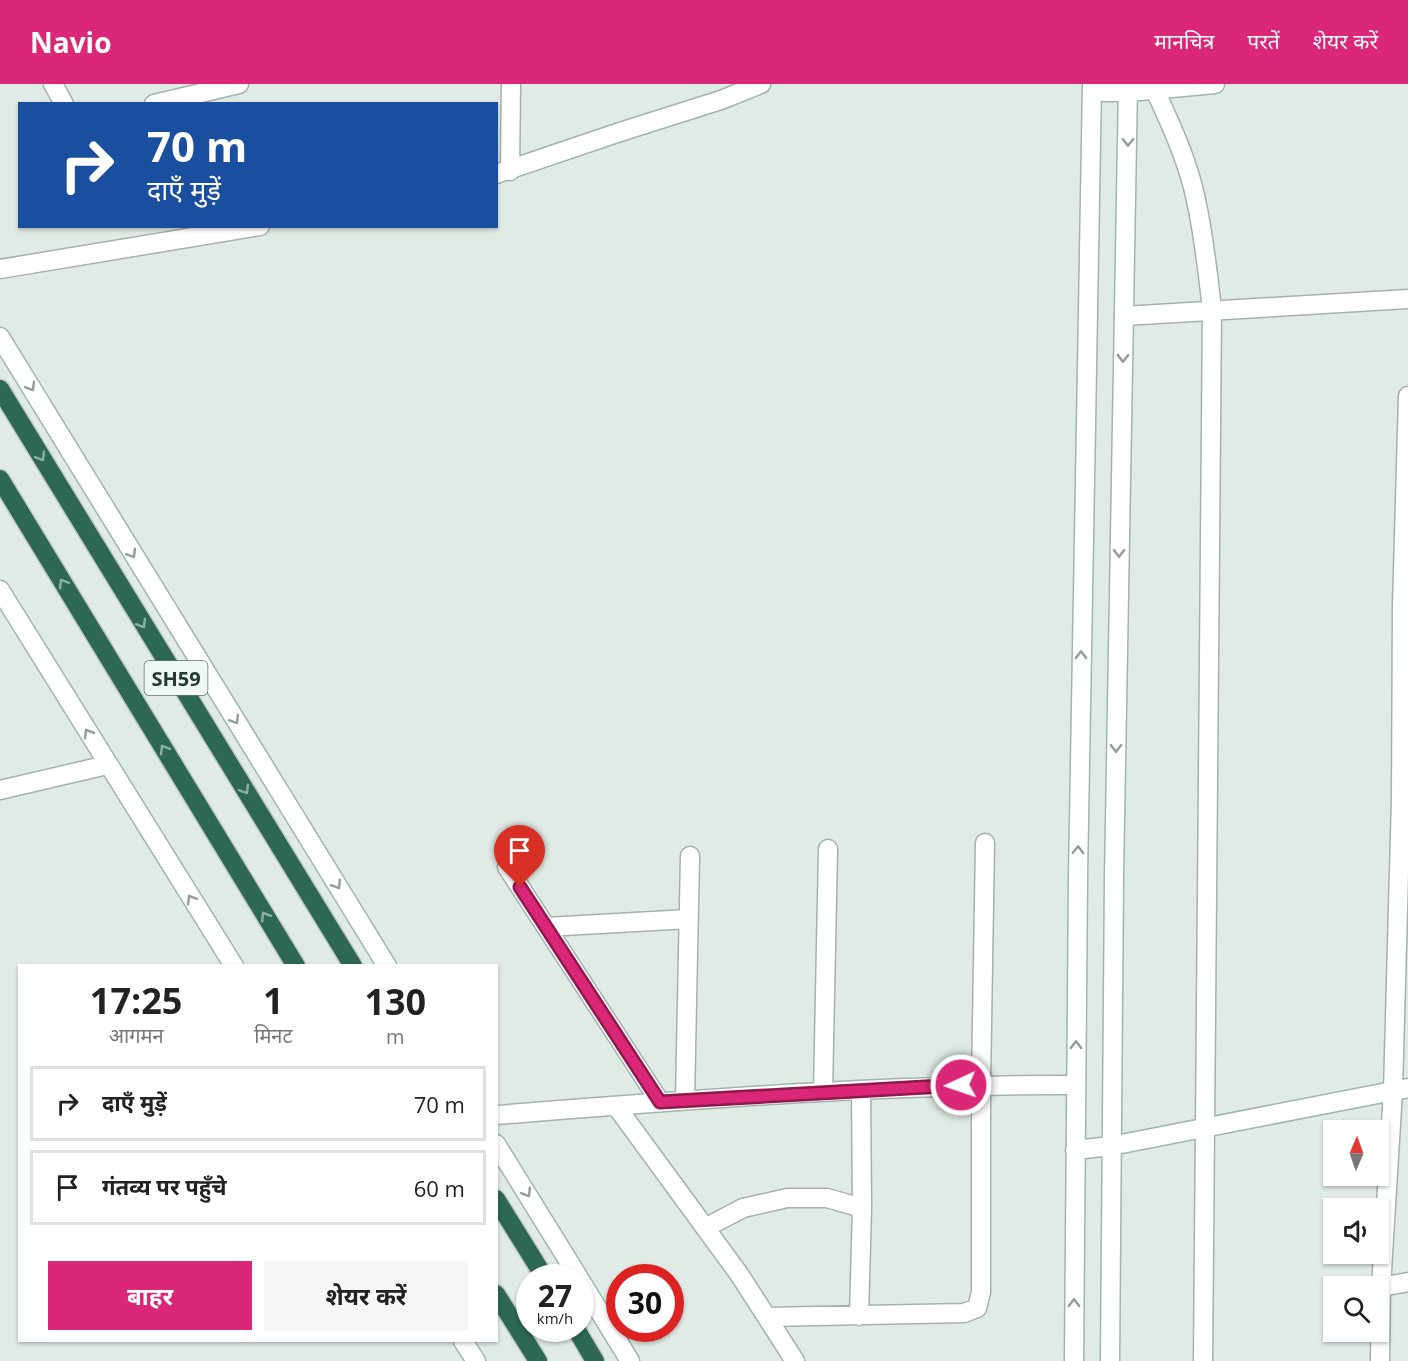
<!DOCTYPE html>
<html lang="hi">
<head>
<meta charset="utf-8">
<style>
	body { margin:0; font-family:"Open Sans","Noto Sans Devanagari",sans-serif; background:#f6f6f6; color:#222; height:100vh; display:flex; flex-direction:column; font-size:22px; white-space:nowrap }
	* { box-sizing:border-box; margin:0 }
	p { font-size:20px; color:#767676 }
	.icon { flex:none; width:33px; height:33px; fill:none; stroke:currentColor; stroke-width:2; stroke-linecap:round; stroke-linejoin:round }
	.map { position:relative; flex:1; overflow:hidden }
	.panel { position:absolute; left:18px; top:880px; width:480px; height:378px; display:flex; flex-direction:column; background:#fff; border-radius:0px; box-shadow:0 2px 4px #0004 }
	.panel>* { flex:none }
	.hud { position:absolute; left:18px; top:18px; width:480px; height:126px; border-radius:0px; box-shadow:0 2px 4px #0004; background:#1a4fa0; color:#fff; overflow:hidden }
	.needle { width:39px; rotate:2deg }
	.tools { position:absolute; left:1323px; top:1036px; display:grid; gap:12px }
	.tools a { display:grid; place-items:center; width:66px; height:66px; border-radius:0px; background:#fff; box-shadow:0 2px 4px #0004; font-size:30px }
	.speed { position:absolute; left:516px; top:1180px; display:flex; gap:12px; font-size:30px; font-weight:700; text-align:center }
	.speed>* { display:grid; place-content:center; width:78px; height:78px; border-radius:50%; background:#fff; box-shadow:0 2px 4px #0004; line-height:1 }
	.speed small { font-size:15px; font-weight:400 }
	.speed .limit { border:9px solid #d22; background:#fff; color:#111 }
	.pin { position:absolute; display:grid; place-items:center; width:51px; height:51px; color:#fff; margin:-62px -26px; border-radius:50% 50% 50% 0; rotate:-45deg; box-shadow:0 0 6px #0007 }
	.pin .icon { rotate:45deg }
	.me { position:absolute; width:66px; margin:-33px; rotate:267deg; stroke-linejoin:round; filter:drop-shadow(0 0 4px #0008) }
	.turn { display:flex; align-items:center; gap:21px; height:126px; padding:0 30px; font-size:27px }
	.turn .icon { width:78px; height:78px; stroke-width:2.5 }
	.turn b { display:block; font-size:42px; line-height:51px }
	.eta { display:flex; justify-content:space-evenly; align-items:center; height:102px; text-align:center }
	.eta b { font-size:36px; font-weight:700; line-height:42px }
	.primary-button { display:flex; gap:12px; margin-top:auto; padding:12px 30px }
	.primary-button a { flex:1; height:69px; border-radius:0px; background:#db2777; color:#fff; font-size:24px; font-weight:700; line-height:69px; text-align:center }
	.primary-button a+a { background:#f6f6f6; color:#222 }
	ul { padding:0; list-style:none }
	li { display:flex; align-items:center; gap:18px; height:75px; margin:0 12px 9px; padding:0 18px; border:3px solid #e0e0e0; border-radius:0px }
	li div { flex:1 }
	li b { display:block; font-size:22px }
	li em { font-style:normal }
	header { display:flex; align-items:center; gap:36px; box-sizing:border-box; height:84px; padding:0 30px; background:#db2777; color:#fff }
	header strong { font-size:28px }
	nav { display:flex; gap:33px; margin-inline-start:auto; font-size:21px }
	.map>svg:first-child { display:block }
</style>
</head>
<body>
<header>
<strong>Navio</strong>
<nav><a>मानचित्र</a><a>परतें</a><a>शेयर करें</a></nav>
</header>
<div class="map">
<svg width="1408" height="1277" viewBox="0 0 1408 1277">
	<rect width="100%" height="100%" fill="#e0ebe5"/>
	<g fill="none" stroke-linecap="round" stroke-linejoin="round">
		<defs>
			<path id="street" d="M53,0L64,20
				M1154,4C1171,41 1188,77 1196,116C1204,152 1208,189 1212,226L1203,1277
				M154,20L239,0
				M510,87L511,0
				M496,90L620,48L721,16L761,0
				M0,185L260,142
				M1124,232L1408,215
				M0,706L107,681
				M507,783L660,1018
				M546,843L689,835
				M823,1008L828,765
				M685,1016L690,772
				M616,1022L739,1190L795,1277
				M496,1031C689,1016 882,1000 1075,1001
				M705,1144L743,1124L787,1114H827L862,1124
				M1381,1203L1408,1198
				M859,1232L862,1124L861,1006
				M767,1233L964,1229L977,1224L981,1208V1000L985,759
				M1380,1277L1381,1203L1393,1007L1401,715L1402,522L1408,312"/>
			<path id="secondary" d="M1092,8H1129L1215,0
				M0,253L387,882
				M0,506L234,882
				M496,1060L579,1194
				M1075,1066L1111,1062L1408,1004
				M580,1196L630,1277
				M463,1257L476,1277
				M1074,1277L1078,793L1092,0
				M1110,1277L1114,793L1128,0"/>
			<path id="highway" d="M0,305L353,882
				M0,395L296,882
				M496,1115L545,1194
				M496,1210L538,1277
				M576,1245L595,1277"/>
		</defs>
		<use href="#street" stroke="#a3b3ab" stroke-width="21"/>
		<use href="#secondary" stroke="#9eb7ab" stroke-width="21"/>
		<use href="#highway" stroke="#c1c8c5" stroke-width="21"/>
		<use href="#street" stroke="#fff" stroke-width="18"/>
		<use href="#secondary" stroke="#fff" stroke-width="18"/>
		<use href="#highway" stroke="#2c6854" stroke-width="18"/>
	</g>
	<defs><path id="oneway-chevron" d="M-2-3.5L2.5 0L-2 3.5" fill="none" stroke-width="1.6" stroke-linecap="round" stroke-linejoin="round" transform="scale(1.5)"/></defs>
	<g stroke="#909d98">
		<use href="#oneway-chevron" transform="translate(1128 58) rotate(91)"/>
		<use href="#oneway-chevron" transform="translate(1123 274) rotate(91)"/>
		<use href="#oneway-chevron" transform="translate(31 303) rotate(59)"/>
		<use href="#oneway-chevron" transform="translate(1119 469) rotate(91)"/>
		<use href="#oneway-chevron" transform="translate(132 470) rotate(59)"/>
		<use href="#oneway-chevron" transform="translate(1081 571) rotate(-89)"/>
		<use href="#oneway-chevron" transform="translate(235 636) rotate(58)"/>
		<use href="#oneway-chevron" transform="translate(88 649) rotate(-121)"/>
		<use href="#oneway-chevron" transform="translate(1116 664) rotate(91)"/>
		<use href="#oneway-chevron" transform="translate(1078 766) rotate(-89)"/>
		<use href="#oneway-chevron" transform="translate(337 801) rotate(58)"/>
		<use href="#oneway-chevron" transform="translate(191 815) rotate(-122)"/>
		<use href="#oneway-chevron" transform="translate(1076 961) rotate(-89)"/>
		<use href="#oneway-chevron" transform="translate(527 1109) rotate(58)"/>
		<use href="#oneway-chevron" transform="translate(1074 1219) rotate(-90)"/>
	</g>
	<g stroke="#8eb0a4">
		<use href="#oneway-chevron" transform="translate(41 373) rotate(59)"/>
		<use href="#oneway-chevron" transform="translate(63 499) rotate(-121)"/>
		<use href="#oneway-chevron" transform="translate(142 540) rotate(59)"/>
		<use href="#oneway-chevron" transform="translate(164 665) rotate(-121)"/>
		<use href="#oneway-chevron" transform="translate(245 706) rotate(58)"/>
		<use href="#oneway-chevron" transform="translate(265 832) rotate(-121)"/>
	</g>
	<g fill="none" stroke-linecap="round" stroke-linejoin="round">
		<defs>
			<path id="route" d="M520,803L660,1018L961,1001"/>
		</defs>
		<use href="#route" stroke="#8e194d" stroke-width="15"/>
		<use href="#route" stroke="#db2777" stroke-width="10"/>
	</g>
	<g text-anchor="middle" dominant-baseline="central" stroke-width="5" stroke-linejoin="round" paint-order="stroke">
		<rect fill="#f0f8f3" stroke="#5e746b" stroke-width="1.5" x="144.5" y="577" width="63" height="34" rx="4.5"/>
		<g font-size="20" font-weight="bold" fill="#203b31">
			<text x="176" y="594">SH59</text>
		</g>
	</g>
</svg>
<div class="tools">
<a><svg class="needle" viewBox="-14 -14 28 28"><path d="M0-13l5 13h-10z" fill="#e53935"/><path d="M0 13l5-13h-10z" fill="#767676"/></svg></a>
<a><svg class="icon" aria-label="sound" viewBox="0 0 24 24"><path d="M4 9h4l5-4v14l-5-4H4zM17 9q2 3 0 6"/></svg></a>
<a><svg class="icon" aria-label="search" viewBox="0 0 24 24"><circle cx="10" cy="10" r="6"/><path d="M15 15l6 6"/></svg></a>
</div>
<div class="speed"><div>27<small>km/h</small></div><div class="limit">30</div></div>
<div class="pin" style="left:520px;top:803px;background:#d93025"><svg class="icon" aria-label="arrive" viewBox="0 0 24 24"><path d="M6 21V4h12l-3 4 3 4H6"/></svg></div>
<svg class="me" style="left:961px;top:1001px" viewBox="-20 -20 40 40"><circle r="17" fill="#db2777" stroke="#fff" stroke-width="3"/><path d="M0-11L8 9 0 5-8 9z" fill="#fff"/></svg>
<div class="hud">
<div class="turn"><svg class="icon" aria-label="right" viewBox="0 0 24 24"><path d="M7 20v-9h11M14 6l5 5-5 5"/></svg><div><b>70 m</b>दाएँ मुड़ें</div></div>
</div>
<section class="panel">
<div class="eta">
<div><b>17:25</b><p>आगमन</p></div>
<div><b>1</b><p>मिनट</p></div>
<div><b>130</b><p>m</p></div>
</div>
<ul>
<li><svg class="icon" aria-label="right" viewBox="0 0 24 24"><path d="M7 20v-9h11M14 6l5 5-5 5"/></svg><div><b>दाएँ मुड़ें</b></div><em>70 m</em></li>
<li><svg class="icon" aria-label="arrive" viewBox="0 0 24 24"><path d="M6 21V4h12l-3 4 3 4H6"/></svg><div><b>गंतव्य पर पहुँचे</b></div><em>60 m</em></li>
</ul>
<div class="primary-button"><a>बाहर</a><a>शेयर करें</a></div>
</section>
</div>
</body>
</html>
